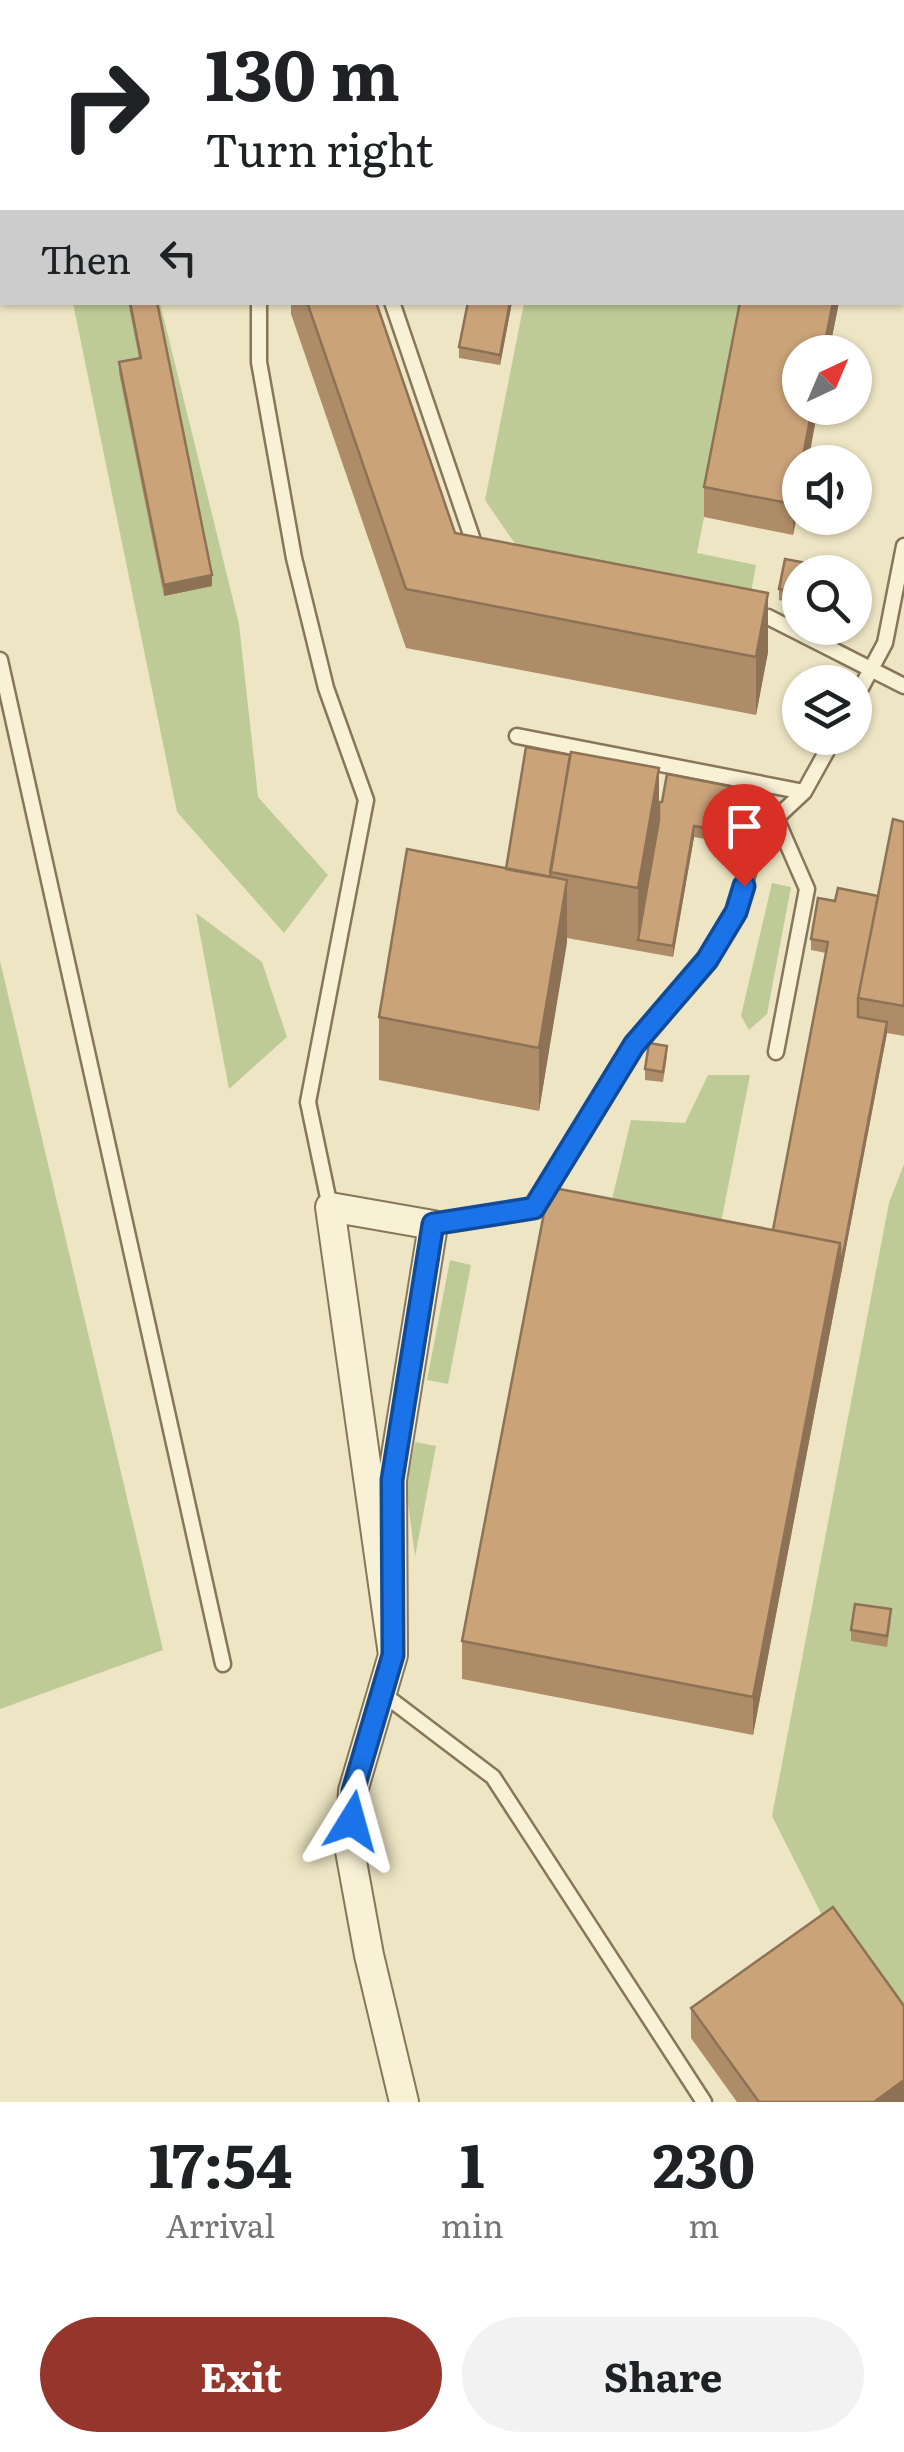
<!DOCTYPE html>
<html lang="en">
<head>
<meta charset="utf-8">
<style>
	body { margin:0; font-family:Literata,serif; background:#f2f2f2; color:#202124; height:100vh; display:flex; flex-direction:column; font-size:38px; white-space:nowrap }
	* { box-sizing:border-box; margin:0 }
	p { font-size:32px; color:#757577 }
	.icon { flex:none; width:55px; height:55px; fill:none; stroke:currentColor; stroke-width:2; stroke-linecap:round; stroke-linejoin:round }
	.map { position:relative; height:2102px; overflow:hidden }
	.sheet { display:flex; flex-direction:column; background:#fff; flex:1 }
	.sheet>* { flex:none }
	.banner { position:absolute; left:0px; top:0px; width:905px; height:305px; box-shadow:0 2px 8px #0004; background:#fff; color:#202124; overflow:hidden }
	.needle { width:65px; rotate:44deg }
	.controls { position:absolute; left:782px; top:335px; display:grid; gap:20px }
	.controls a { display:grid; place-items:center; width:90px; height:90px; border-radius:50%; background:#fff; box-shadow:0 2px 8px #0004; font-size:50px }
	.pin { position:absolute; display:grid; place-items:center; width:85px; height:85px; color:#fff; margin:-102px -42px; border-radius:50% 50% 50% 0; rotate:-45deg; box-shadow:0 0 10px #0007 }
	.pin .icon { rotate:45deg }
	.me { position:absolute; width:110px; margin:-55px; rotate:8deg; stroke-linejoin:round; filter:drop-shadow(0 0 8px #0008) }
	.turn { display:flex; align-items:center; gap:35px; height:210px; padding:0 40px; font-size:45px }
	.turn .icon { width:130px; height:130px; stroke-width:2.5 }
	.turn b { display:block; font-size:70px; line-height:85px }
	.then { display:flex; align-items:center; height:95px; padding:0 40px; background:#0003; gap:20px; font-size:38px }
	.eta { display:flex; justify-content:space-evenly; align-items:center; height:170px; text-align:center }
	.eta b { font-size:60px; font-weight:700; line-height:70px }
	.cta { display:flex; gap:20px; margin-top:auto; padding:20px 40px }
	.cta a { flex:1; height:115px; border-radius:60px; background:#95352b; color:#fff; font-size:40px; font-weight:700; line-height:115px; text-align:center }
	.cta a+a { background:#f2f2f2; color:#202124 }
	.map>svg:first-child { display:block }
</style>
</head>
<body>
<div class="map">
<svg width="904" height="2102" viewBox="0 0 904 2102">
	<rect width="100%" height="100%" fill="#ede5c3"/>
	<path fill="#bfcb97" d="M73,303H160L239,624L258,797L328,875L284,933L177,812Z
		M524,303H746L697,553L756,565L750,598L522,554L485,500Z
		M772,883L791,887L767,1014L749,1030L741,1016Z
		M196,913L262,962L287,1037L229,1089Z
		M0,961L163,1650L0,1709Z
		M708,1075H750L719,1233L609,1212L631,1120L685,1123Z
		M904,1164V2037L833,1937L772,1816L889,1203Z
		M450,1260L471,1265L448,1384L427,1380Z
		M415,1442L436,1446L415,1557L406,1487Z"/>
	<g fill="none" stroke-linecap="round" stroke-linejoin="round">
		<defs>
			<path id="lane" d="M219,0V2
				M572,2V0
				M708,2V0
				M259,302V362L294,558L326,688L366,800L308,1102L330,1207
				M392,302L477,552
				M752,614L768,617L904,686
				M0,660L223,1664
				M855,699L885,643L904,546
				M517,736L804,792
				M776,818L807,889L776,1052
				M433,1225L533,1208L634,1045L707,961L736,912L760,833L804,792L834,738
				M382,1693L493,1777L704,2102"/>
			<path id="street" d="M393,1655L330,1207L433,1225L392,1480L393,1655L353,1791L350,1851L369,1955L404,2102"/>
		</defs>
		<use href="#lane" stroke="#87765a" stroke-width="19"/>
		<use href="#street" stroke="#87765a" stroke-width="32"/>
		<use href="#lane" stroke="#f8f1d6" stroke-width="14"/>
		<use href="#street" stroke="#f8f1d6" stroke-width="28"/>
	</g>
	<path fill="#ae8c68" d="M904,0V227L902,226V2Z
		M128,302H157L212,586L164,596L119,373V362L139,358Z
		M291,302H376L455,533L768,652L756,715L406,648L291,314Z
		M512,302L500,365L459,358V347Z
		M740,302H839L829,352H800V408H818L808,462H800V501L793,535L704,517V487Z
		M800,572V604L779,600V589Z
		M729,797L722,842L694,837L673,957L567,938L539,1111L379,1080V1017L506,869L659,802Z
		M904,822V1036L887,1033L753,1735L462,1679V1641L773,1230L826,953L811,950V939L835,901L878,896Z
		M667,1056L663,1082L645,1080V1069Z
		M891,1620L887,1647L851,1641V1630Z
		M691,2008L904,2102H737L691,2038Z"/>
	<path fill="#8d7255" d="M510,302H512L500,365V355Z
		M833,302H839L829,352H823Z
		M812,408H818L808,462H802Z
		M800,471V501L793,535V504Z
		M212,575V586L164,596V585Z
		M768,593V652L756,715V657Z
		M659,768V830L638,940V888Z
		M729,786V797L722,842V831Z
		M694,826V837L673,957V946Z
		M567,880V943L539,1111V1048Z
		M887,1022V1033L753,1735V1697L840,1243Z
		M904,2080V2102H874Z"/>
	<path fill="#caa379" stroke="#8d7255" stroke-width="2.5" d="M133,0H199L200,2H133Z
		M595,0H671L670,2H594Z
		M889,0H904V168H902V2H888Z
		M130,302H157L212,575L164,585L119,362L141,358Z
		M307,302H376L455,533L768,593L756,657L406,589Z
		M468,302H510L500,355L459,347Z
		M740,302H833L823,352H800V408H812L802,462H800V471L793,504L704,487Z
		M785,559L854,572H800V593L779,589Z
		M526,747L570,755L550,877L506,869Z
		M571,752L659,768L638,888L550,872Z
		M667,774L729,786L722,831L694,826L673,946L638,940L659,820V802H662Z
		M893,819L904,822V1006L858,998Z
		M407,849L567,880L539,1048L379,1017Z
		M838,888L878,896L858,998V1017L887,1022L840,1270V1243L773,1230L828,942L811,939L818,898L835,901Z
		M649,1043L667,1046L663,1072L645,1069Z
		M549,1187L840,1243L753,1697L462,1641Z
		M855,1604L891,1609L887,1636L851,1630Z
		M833,1907L904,2006V2080L874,2102H759L691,2008Z"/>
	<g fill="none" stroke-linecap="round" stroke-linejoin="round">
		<defs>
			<path id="route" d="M352,1821L353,1791L393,1655L392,1480L433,1224L534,1208L634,1045L707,960L736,912L744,886"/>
		</defs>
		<use href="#route" stroke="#114b97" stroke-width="25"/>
		<use href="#route" stroke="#1a73e8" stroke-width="18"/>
	</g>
</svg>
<div class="controls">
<a><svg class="needle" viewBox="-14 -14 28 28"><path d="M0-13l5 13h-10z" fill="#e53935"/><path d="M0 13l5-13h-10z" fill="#757577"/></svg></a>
<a><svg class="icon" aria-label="sound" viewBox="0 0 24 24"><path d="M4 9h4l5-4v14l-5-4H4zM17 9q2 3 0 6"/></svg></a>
<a><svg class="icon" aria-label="search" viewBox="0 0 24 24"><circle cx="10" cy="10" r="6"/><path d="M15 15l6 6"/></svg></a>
<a><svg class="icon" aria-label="layers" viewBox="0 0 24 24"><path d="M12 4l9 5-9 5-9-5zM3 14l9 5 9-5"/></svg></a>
</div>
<div class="pin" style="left:744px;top:886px;background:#d93025"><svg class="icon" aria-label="arrive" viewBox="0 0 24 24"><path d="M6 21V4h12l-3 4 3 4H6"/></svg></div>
<svg class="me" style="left:352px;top:1821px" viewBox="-20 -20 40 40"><path d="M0-17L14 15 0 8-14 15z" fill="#1a73e8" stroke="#fff" stroke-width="4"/></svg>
<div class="banner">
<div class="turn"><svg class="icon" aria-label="right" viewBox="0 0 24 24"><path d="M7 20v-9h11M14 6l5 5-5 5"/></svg><div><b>130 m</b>Turn right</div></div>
<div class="then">Then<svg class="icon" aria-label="left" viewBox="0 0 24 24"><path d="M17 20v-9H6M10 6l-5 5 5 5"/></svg></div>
</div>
</div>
<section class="sheet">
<div class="eta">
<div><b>17:54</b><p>Arrival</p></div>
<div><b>1</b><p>min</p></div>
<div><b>230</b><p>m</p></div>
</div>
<div class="cta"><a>Exit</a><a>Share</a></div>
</section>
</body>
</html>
